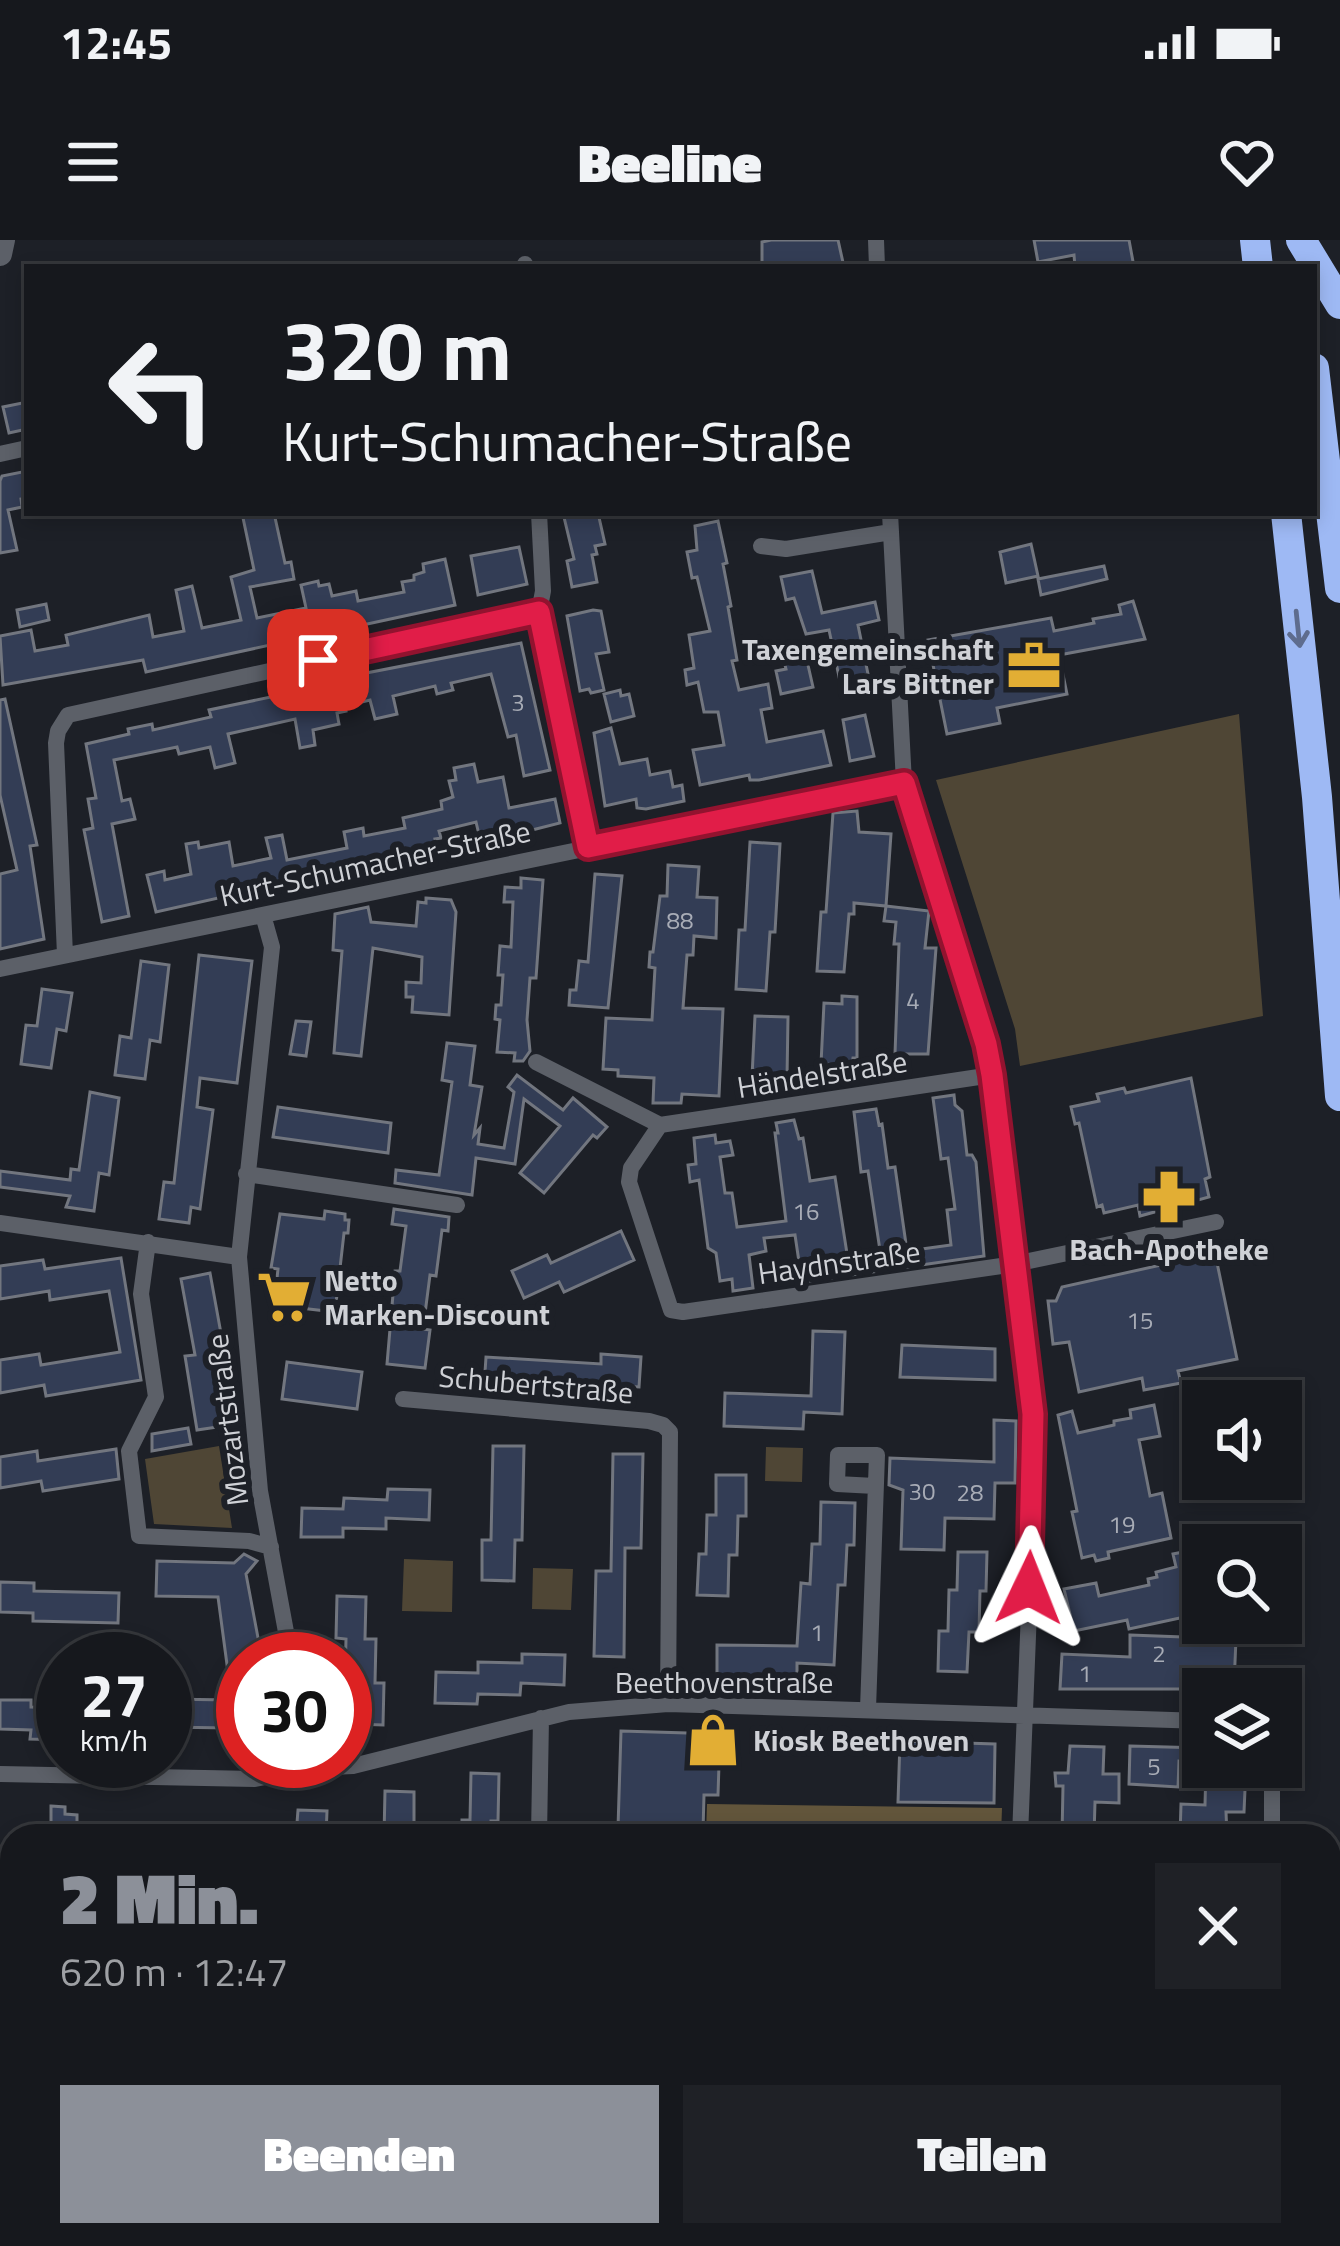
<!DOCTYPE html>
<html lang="de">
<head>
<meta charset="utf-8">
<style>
	body { margin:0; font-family:"Titillium Web",sans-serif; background:#1f2126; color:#f1f3f6; height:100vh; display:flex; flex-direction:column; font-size:45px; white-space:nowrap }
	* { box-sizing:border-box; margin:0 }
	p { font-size:39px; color:#9ea0a4 }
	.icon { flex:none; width:66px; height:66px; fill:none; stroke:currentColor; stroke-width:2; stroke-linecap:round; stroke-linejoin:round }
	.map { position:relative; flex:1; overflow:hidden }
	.details { position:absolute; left:0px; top:1584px; width:1341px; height:423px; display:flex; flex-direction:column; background:#16181d; border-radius:36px 36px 0 0; box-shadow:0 6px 18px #0003,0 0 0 3px #35373b }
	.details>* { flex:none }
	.guide { position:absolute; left:24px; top:24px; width:1293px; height:252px; border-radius:0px; box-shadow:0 6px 18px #0003,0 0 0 3px #35373b; background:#16181d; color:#f1f3f6; overflow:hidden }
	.tools { position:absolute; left:1182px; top:1140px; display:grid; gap:24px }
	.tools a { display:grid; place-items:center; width:120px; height:120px; border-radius:0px; background:#16181d; box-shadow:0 6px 18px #0003,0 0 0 3px #35373b; font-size:60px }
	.speed { position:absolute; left:36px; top:1392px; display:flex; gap:24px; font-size:60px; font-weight:700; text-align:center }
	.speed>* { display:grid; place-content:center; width:156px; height:156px; border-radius:50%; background:#16181d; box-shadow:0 6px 18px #0003,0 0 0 3px #35373b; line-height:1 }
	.speed small { font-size:30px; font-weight:400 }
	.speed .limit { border:18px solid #d22; background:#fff; color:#111 }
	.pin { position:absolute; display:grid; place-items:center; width:102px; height:102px; color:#fff; margin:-51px; border-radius:24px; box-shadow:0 6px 18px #0006 }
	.me { position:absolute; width:132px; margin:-66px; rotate:2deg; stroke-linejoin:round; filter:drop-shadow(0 0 9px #0008) }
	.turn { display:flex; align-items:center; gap:42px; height:252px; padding:0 60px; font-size:54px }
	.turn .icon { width:156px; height:156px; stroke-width:2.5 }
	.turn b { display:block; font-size:84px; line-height:102px }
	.round { display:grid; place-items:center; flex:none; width:126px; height:126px; border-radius:0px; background:#1f2126 }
	.headline { display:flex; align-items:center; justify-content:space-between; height:204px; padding:0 60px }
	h1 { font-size:72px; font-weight:800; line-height:90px; color:#8c9099 }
	.primary-button { display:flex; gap:24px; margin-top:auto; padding:24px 60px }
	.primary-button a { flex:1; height:138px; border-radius:0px; background:#8c9099; color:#fff; font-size:48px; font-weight:800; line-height:138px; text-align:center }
	.primary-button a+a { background:#1f2126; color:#f1f3f6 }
	.status { display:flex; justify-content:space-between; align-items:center; height:84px; padding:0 60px; background:#16181d; direction:ltr }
	.status svg { height:33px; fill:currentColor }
	header { display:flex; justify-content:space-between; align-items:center; height:156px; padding:0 60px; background:#16181d; font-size:54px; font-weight:800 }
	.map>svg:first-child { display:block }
</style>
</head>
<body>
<div class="status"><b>12:45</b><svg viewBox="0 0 49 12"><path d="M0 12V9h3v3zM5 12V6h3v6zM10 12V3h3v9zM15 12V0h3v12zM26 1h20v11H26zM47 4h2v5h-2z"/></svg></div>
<header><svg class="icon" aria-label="menu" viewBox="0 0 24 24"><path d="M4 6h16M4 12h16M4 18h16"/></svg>Beeline<svg class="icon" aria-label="heart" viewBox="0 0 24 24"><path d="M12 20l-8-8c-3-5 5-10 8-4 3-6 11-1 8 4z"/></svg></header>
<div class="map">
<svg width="1340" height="2006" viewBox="0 0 1340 2006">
	<rect width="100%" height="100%" fill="#1d2027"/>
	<path fill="#4f4635" d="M1239,474L1263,776L1020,826L1015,789L936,540Z
		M219,1206L232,1288L154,1284L145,1219Z
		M766,1207L803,1208L802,1242L765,1241Z
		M404,1319L453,1321L452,1372L402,1371Z
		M533,1328L573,1329L571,1370L532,1369Z
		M12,1744V1995H333L284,2006H0V1746Z"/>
	<path fill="#62553b" d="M707,1564L1002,1568L1001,1596H591V1591L706,1595Z"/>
	<path fill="#333d55" stroke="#72767f" stroke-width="3" d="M771,0H838L844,27H762V2Z
		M1034,0H1129L1134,27H1075L1074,15L1038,22Z
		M27,162V189L9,193L3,167Z
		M27,231V258L21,259L22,267L8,270L17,310L0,313V241L2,236Z
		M242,273H274L285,323L291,322L294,339L250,347L257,378L306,368L301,345L318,341L319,346L329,344L332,356L356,351L358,361L404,352L402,342L414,340V335L424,332L423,324L445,319L455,365L146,432L143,420L3,445L0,396L31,390L35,411L68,405L66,395L149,375L153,397L184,391L176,350L192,346L202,388L241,380L231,337L254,330Z
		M563,273H598L605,304L595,306L597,314L592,315L597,342L572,347L567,321L574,319Z
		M718,281L727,323L723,324L731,366L728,367L737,420L732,421L739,450L768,444L772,468L761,470L767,502L823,491L831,525L759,540H750L749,535L700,545L693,510L724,505L718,472H704L698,442L687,445L685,430L694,428L689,395L710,391L697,337L692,338L687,312L697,310L695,286Z
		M1031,304L1038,336L1006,343L1000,312Z
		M519,307L527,344L478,355L471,316Z
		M1104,326L1107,339L1041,355L1038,339Z
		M812,331L822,373L875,362L879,380L858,385L868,434L854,437L855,443L841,446L829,390L806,394L794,358L786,360L781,337Z
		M1133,361L1145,399L1059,415L1067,454L997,468L1000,483L947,494L928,400L1051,378L1054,391L1094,383L1093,379L1121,374L1119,365Z
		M46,364L49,380L20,387L17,370Z
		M593,370L601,371L609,412L596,414L604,450L591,453L589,449L580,451L567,376Z
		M521,403L550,530L524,536L516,495L508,497L491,434L451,443L453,450L437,454L435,446L393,456L397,474L375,479L370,460L345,466L346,471L337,473L339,484L313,490L315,505L300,508L295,479L228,494L235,523L215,528L210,507L179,514L177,507L114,520L122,561L130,559L135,579L112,584L129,676L102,682L84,590L93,588L88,559L96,558L86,504L129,494L128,489L152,484L153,490L211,477L209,470L357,439L356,435Z
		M805,412L813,447L781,454L776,431L786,429L783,417Z
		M620,450L621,456L629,454L634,476L611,482L604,454Z
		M5,459L37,605L30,606L44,699L0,709V634L17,630L0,555V460Z
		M865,475L874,516L850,521L843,480Z
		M611,488L620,524L647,519L650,535L670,531L673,547L682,545L684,561L646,569L637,568L636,559L605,566L594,493Z
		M474,524L478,542L503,537L509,568L555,559L560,583L481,603L476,582L439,591L441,598L435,599L438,610L331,636L226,652L223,657L156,672L147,635L164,631L165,640L191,634L186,604L198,602L199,608L229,602L233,626L271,618L266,598L282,595L287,620L347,608L344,592L363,588L364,596L405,588L403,578L442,569L441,561L453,557L449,541L456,540L454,528Z
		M857,571L859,592L891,594L886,666L854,663V674H849L844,732L817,731L821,672H826L833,573Z
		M750,602L780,604L775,692H770L766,751L736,749L739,690H745Z
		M668,625L699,627L697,657L717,658L716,698L694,696L693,715H687L683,768L723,769L719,856L682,854L681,863H653L654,838L618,836V830L603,829L606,778L652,780L655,728L649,727L650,712H653L660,656H667Z
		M595,634L622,636L608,768L569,765L570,750H576L579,721L588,722Z
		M521,638L543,640L536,738H530L527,780L530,811L523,821H514L515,813L497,812L500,780L495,779L496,765H501L503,735H498L500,706L511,707L513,662H504L505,647L521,648Z
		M426,658L451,660L456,672L449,775L412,772L413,757H406V742L421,743L422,717L373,708L361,816L334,813L342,711L333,710L335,674L368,667L371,682L416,686L418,662L426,663Z
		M886,666L929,671L925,708H936L928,814H895L899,704H894L896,682L884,681Z
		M199,715L252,721L237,843L200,838L197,867L213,870L200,969L191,967L189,983L159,979L164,942L174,943Z
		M141,721L169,725L160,802L150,800L145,839L115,835L120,796L131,798Z
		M42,749L72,753L66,791L57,789L51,828L21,824L26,785L37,786Z
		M842,756L857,757V818H853L852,825L821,824L824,763L842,764Z
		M755,776L788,777L787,838L752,837Z
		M296,781L311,782L306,816L290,814Z
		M447,803L475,806L470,845L482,847L474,895L480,888L478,904L504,908L514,852L508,847L517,835L563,870L573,858L607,887L597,898L593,895L544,953L520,933L560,886L524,859L515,924L476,918L472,955L395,943L396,930L439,935L452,842L442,840Z
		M1191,838L1210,937L1205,939L1209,957L1140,976L1138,965L1104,973L1102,965L1097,967L1079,883L1075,884L1071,867L1099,861L1097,854L1124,848L1126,853Z
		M90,852L119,858L109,935L99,933L94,971L66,967L70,956L0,947V931L70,940L71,929L79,930Z
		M954,855L955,865L962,871L967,915H972L976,922L984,1016L802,1042L795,995L764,998L766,1011L749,1015L753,1048L733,1051L732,1039L720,1041L716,1013L708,1008L699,940L690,942L688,925L696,924L694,898L715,895L716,903L730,901L733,915L720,917L725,953H732L737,987L786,981L775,893H778L776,883L794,880L799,899L803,898L810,941L835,937L848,1020L881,1017L868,931L861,932L854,872L876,869L879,885L882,884L888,928L895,927L907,1011L951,1005L947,970L955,969L948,918L941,919L933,858Z
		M278,867L391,883L388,913L273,897Z
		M394,969L449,977L448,991L442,990L436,1036L430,1035L423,1089L430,1090L425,1128L387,1124L395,1031H400L406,986L392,984Z
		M325,971L345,974V980H349L348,993H344L335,1072L274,1065L278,1029L271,1028L280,974L324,979Z
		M621,991L634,1020L564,1052L559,1042L524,1058L512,1031L547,1015L551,1023Z
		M1215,1013L1237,1119L1178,1131L1181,1143L1144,1150L1142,1138L1079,1152L1069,1102L1053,1104L1048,1061H1056L1062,1047Z
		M121,1018L141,1140L46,1156L44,1145L0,1153V1120L39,1114L41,1125L120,1112L109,1051L50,1060L49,1051L0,1059V1026L43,1020L45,1029Z
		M210,1033L224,1110L213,1112L224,1186L197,1190L185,1116L195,1115L181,1039Z
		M813,1091L845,1092L842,1174L804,1172L803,1189L724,1186L725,1153L811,1156Z
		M902,1105L995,1109V1140L900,1137Z
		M601,1114L641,1117L639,1147L600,1145L599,1154L484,1147L486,1117L601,1124Z
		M287,1122L362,1132L357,1169L282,1159Z
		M1154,1165L1160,1196L1139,1200L1150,1256L1162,1253L1171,1298L1108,1312L1109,1318L1096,1321L1094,1315L1082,1318L1072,1272L1077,1271L1058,1175L1072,1171L1078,1193L1114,1185V1181L1131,1178L1130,1170Z
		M994,1180L1016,1181L1015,1243H995L994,1279L945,1278L944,1310L901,1309L903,1250L889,1245L890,1218L994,1222Z
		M188,1188L191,1204L152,1211V1194Z
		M493,1206H524L522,1300H515L514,1341L482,1340V1300H491Z
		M116,1209L119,1239L43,1251L41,1241L0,1248V1217L37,1211L38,1221Z
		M613,1214H643L641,1308H625L624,1417L594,1416L596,1331H611Z
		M716,1235H746V1276H738L737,1315H729L728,1356L697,1355L699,1314H706L707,1275H716Z
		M388,1249L430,1250L429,1280L386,1278V1289L343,1288V1297H301L302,1268L343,1269L344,1258L387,1260Z
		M821,1262L855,1263L854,1305H847L845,1345H838L834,1425L797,1423V1438L717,1436V1405L797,1406L801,1343L810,1344L812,1304H820Z
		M1203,1308V1373L1129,1389L1127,1380L1074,1391L1064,1349L1096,1343L1099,1356L1149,1345L1148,1339L1157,1337L1156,1332L1176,1327L1173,1314Z
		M958,1312H987L986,1351H980L979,1392H969L967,1432L938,1431L939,1391H948L949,1350H957Z
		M244,1314L257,1321L246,1334L262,1419H243V1430L228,1432L218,1357L156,1356L157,1321L234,1323Z
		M0,1342L34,1343V1351L119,1353L118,1383L33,1381V1373L0,1372Z
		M337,1356L366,1357L365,1399H376L375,1443H384L383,1485L355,1484L356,1442H345L346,1399L336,1398Z
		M1130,1395L1236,1399L1234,1445L1224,1444V1449H1060L1062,1414L1130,1417Z
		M522,1414L565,1415L564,1445L521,1443L520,1455L478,1454L477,1464L435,1463L436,1432L478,1433V1422L522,1423Z
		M165,1459L230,1460L229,1488L165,1487Z
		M0,1460H31V1467L63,1468V1500L30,1499L31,1490L0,1489Z
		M621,1491L720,1494L718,1555H704L703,1591L618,1588Z
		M900,1501L995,1504L994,1563L898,1562Z
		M1070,1506L1104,1507L1103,1534H1119V1563L1095,1562L1094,1596H1062L1063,1546H1056L1055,1533H1068Z
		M1130,1506L1203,1508V1522L1179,1521L1178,1547L1129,1544Z
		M1206,1527H1246L1244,1572H1226L1227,1596H1180L1181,1564L1205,1565Z
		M471,1533L499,1534L498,1581H491V1596H462V1580H470Z
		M385,1551L414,1552V1596H384Z
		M51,1566L65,1567V1574L77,1575V1583L108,1584V1596H60L51,1585Z
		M298,1570L327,1571L326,1596H296Z"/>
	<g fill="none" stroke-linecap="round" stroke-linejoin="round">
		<path stroke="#5c6068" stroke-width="16" d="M876,0L877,27
			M525,24V27
			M0,214L27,208
			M539,273L543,351L539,372L588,606
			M890,273L904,543L986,804L1032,1170L1035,1221L1020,1596
			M761,306L786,309L891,292
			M263,675L272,707L239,1017L260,1251L291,1419
			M65,715L56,503L58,491L68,475L539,372
			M0,729L904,543
			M536,822L660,885
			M992,835L660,885L631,928L629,942L671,1070L683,1072L1015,1024L1216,982
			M246,934L457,965
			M0,983L239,1017
			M148,1002L141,1054L156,1157L129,1211L139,1296L249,1301L271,1307
			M403,1159L649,1181L663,1185L670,1192L668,1464
			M868,1469L877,1215H838L837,1244L875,1246
			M0,1534L255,1539L309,1528L353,1526L569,1472L668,1464L1203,1481
			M539,1596L541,1478
			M1272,1596V1527
			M835,1995L838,2006
			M553,2006L598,1995
			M1004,2006L1005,1995
			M1267,2006L1268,1995"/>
		<path stroke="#5c6068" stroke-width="24" d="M0,14L3,0"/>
		<path stroke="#9eb9f4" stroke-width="30" d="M1255,0L1258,27
			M1301,0L1340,64
			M1314,128L1340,348
			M1286,273L1317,557L1340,856"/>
	</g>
	<defs><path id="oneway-shaft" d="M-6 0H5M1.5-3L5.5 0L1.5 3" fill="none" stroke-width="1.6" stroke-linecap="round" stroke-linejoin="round" transform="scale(3)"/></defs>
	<use stroke="#5e6c8e" href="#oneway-shaft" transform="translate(1298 389) rotate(84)"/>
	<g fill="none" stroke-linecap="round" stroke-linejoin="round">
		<defs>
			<path id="route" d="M318,420L539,372L588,607L904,543L986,804L992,835L1033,1174L1029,1348"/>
		</defs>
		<use href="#route" stroke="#92132f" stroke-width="30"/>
		<use href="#route" stroke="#e11d48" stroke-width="21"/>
	</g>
	<defs>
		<symbol id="office-bare" viewBox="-9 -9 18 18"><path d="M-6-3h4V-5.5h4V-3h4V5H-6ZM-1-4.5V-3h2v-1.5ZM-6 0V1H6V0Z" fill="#e2ae34" stroke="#1d2027" stroke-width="2.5" paint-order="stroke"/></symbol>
		<symbol id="pharmacy-bare" viewBox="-9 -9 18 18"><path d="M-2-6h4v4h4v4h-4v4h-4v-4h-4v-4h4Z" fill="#e2ae34" stroke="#1d2027" stroke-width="2.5" paint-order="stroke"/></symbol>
		<symbol id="supermarket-bare" viewBox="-9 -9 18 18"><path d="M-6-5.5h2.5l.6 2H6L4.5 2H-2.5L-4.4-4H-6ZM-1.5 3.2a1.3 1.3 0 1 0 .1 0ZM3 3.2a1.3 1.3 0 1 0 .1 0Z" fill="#e2ae34" stroke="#1d2027" stroke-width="2.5" paint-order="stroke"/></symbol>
		<symbol id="shop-bare" viewBox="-9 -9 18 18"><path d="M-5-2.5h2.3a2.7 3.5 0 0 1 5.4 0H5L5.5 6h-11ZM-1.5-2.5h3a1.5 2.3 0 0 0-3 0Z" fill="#e2ae34" stroke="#1d2027" stroke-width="2.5" paint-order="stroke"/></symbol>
	</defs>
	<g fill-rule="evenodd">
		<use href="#office-bare" x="996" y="388" width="76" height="76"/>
		<use href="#pharmacy-bare" x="1131" y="919" width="76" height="76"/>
		<use href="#supermarket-bare" x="246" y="1019" width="76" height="76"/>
		<use href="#shop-bare" x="675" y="1462" width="76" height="76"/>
	</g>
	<g text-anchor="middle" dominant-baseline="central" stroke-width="12" stroke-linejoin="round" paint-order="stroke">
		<g font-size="24" fill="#a8acb6">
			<text x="518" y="462">3</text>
			<text x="680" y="680">88</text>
			<text x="913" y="760">4</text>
			<text x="806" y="971">16</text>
			<text x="1140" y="1080">15</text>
			<text x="922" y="1251">30</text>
			<text x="970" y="1252">28</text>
			<text x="1122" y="1284">19</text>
			<text x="817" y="1392">1</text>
			<text x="1159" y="1413">2</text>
			<text x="1085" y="1433">1</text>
			<text x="1154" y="1526">5</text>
		</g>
		<g font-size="30" font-weight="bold" fill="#cfd1d6" stroke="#1d2027" text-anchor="start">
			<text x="994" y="409" text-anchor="end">Taxengemeinschaft<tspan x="994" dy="34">Lars Bittner</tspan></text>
			<text x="1169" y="1009" text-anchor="middle">Bach-Apotheke</text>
			<text x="324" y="1040">Netto<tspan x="324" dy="34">Marken-Discount</tspan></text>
			<text x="753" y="1500">Kiosk Beethoven</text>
		</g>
		<g font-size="30" fill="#cfd1d6" stroke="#1d2027">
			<text transform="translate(375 623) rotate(-12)">Kurt-Schumacher-Straße</text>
			<text transform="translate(822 834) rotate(-9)">Händelstraße</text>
			<text transform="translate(839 1022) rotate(-8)">Haydnstraße</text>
			<text transform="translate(536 1144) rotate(5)">Schubertstraße</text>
			<text transform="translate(227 1180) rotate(-97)">Mozartstraße</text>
			<text x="724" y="1442">Beethovenstraße</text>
		</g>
	</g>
</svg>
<div class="tools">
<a><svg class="icon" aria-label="sound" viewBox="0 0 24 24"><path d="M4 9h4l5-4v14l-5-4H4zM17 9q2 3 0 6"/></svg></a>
<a><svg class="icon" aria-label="search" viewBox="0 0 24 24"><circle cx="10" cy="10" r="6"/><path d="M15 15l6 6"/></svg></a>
<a><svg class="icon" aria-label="layers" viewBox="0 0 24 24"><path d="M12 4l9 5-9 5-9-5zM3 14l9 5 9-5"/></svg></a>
</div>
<div class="speed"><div>27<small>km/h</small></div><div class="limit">30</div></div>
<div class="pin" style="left:318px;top:420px;background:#d93025"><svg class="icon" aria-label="arrive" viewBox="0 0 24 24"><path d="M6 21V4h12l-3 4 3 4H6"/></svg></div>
<svg class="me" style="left:1029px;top:1348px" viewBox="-20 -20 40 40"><path d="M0-17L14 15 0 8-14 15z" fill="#e11d48" stroke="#fff" stroke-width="4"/></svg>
<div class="guide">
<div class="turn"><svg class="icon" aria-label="left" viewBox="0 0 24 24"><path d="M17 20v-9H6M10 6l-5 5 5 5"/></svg><div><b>320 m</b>Kurt-Schumacher-Straße</div></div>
</div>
<section class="details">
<div class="headline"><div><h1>2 Min.</h1><p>620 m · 12:47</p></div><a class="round"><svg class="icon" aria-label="close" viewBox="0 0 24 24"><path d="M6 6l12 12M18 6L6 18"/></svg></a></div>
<div class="primary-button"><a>Beenden</a><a>Teilen</a></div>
</section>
</div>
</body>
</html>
